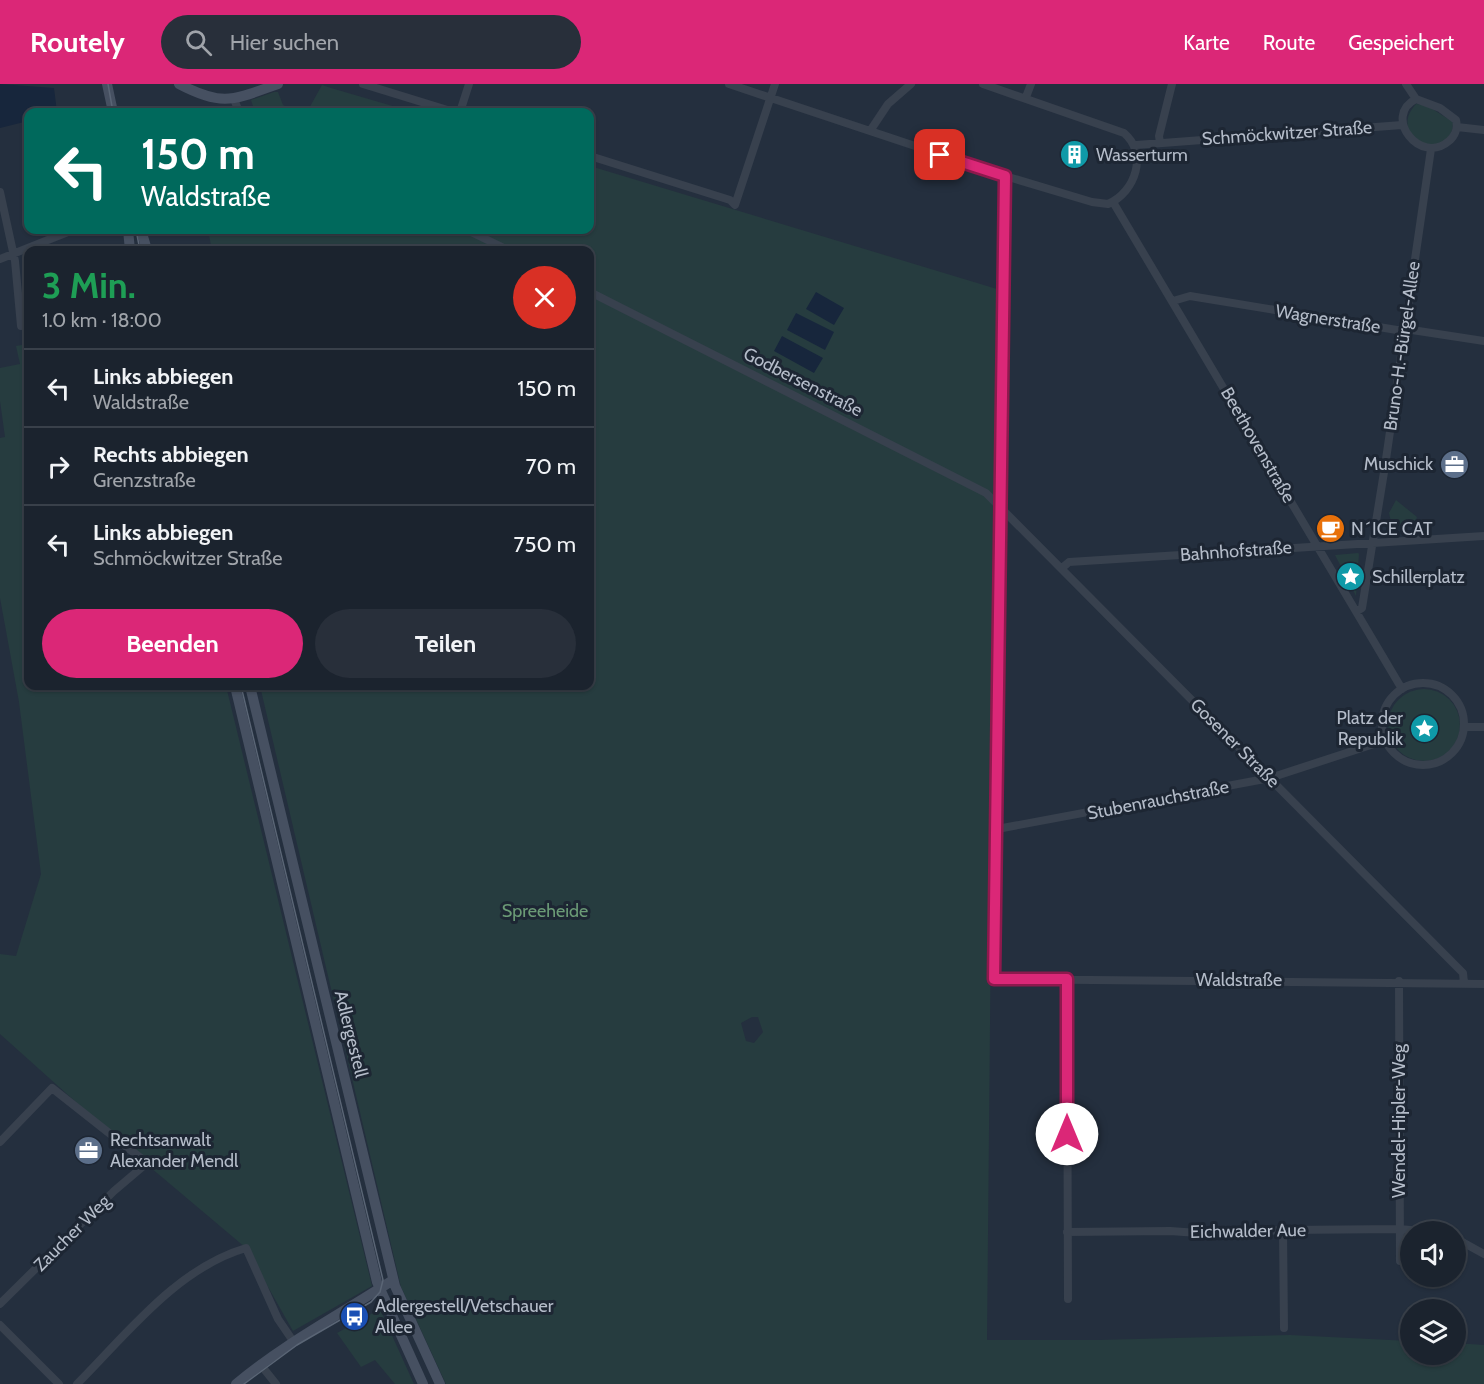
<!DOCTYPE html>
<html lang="de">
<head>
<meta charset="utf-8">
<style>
	body { margin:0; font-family:Cabin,sans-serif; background:#282f3a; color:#f1f3f6; height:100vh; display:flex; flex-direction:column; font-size:22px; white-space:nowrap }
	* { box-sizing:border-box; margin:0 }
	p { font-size:20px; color:#a0a4aa }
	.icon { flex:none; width:33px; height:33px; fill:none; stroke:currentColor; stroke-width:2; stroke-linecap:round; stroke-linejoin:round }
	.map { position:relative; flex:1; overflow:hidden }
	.drawer { position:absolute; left:24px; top:162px; width:570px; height:444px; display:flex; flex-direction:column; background:#1b232e; border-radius:12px; box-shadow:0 2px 4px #0004,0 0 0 2px #39404a }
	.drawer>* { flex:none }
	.guide { position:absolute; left:24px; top:24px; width:570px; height:126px; border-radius:12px; box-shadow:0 2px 4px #0004,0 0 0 2px #39404a; background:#00695c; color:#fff; overflow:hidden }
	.fabs { position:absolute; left:1400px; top:1137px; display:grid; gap:12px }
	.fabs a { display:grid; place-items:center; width:66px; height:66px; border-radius:50%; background:#1b232e; box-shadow:0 2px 4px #0004,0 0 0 2px #39404a; font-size:30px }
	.pin { position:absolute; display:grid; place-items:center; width:51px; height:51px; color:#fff; margin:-26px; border-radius:12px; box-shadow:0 3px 9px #0006 }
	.me { position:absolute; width:66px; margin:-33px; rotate:0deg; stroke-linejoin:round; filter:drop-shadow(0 0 4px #0008) }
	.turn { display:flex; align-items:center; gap:21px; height:126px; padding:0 18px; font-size:27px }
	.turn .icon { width:78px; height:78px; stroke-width:2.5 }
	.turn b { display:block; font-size:42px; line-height:51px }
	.round { display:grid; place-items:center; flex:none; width:63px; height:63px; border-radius:32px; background:#282f3a }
	.summary { display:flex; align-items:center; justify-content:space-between; height:102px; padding:0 18px }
	h1 { font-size:36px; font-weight:700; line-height:45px; color:#1e9e55 }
	.cta { display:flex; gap:12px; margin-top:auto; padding:12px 18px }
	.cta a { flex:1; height:69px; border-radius:36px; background:#db2777; color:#fff; font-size:24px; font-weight:700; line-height:69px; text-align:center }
	.cta a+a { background:#282f3a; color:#f1f3f6 }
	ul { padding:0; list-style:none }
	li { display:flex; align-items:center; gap:18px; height:78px; padding:0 18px; border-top:2px solid #39404a }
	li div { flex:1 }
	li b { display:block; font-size:22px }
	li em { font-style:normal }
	header { display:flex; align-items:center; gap:36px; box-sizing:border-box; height:84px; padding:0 30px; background:#db2777; color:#fff }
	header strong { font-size:28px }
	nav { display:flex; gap:33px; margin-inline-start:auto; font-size:21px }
	.search { width:420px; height:54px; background:#282f3a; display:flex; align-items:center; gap:15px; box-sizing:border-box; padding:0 21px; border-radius:33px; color:#a0a4aa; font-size:22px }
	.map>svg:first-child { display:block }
</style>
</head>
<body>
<header>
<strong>Routely</strong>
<div class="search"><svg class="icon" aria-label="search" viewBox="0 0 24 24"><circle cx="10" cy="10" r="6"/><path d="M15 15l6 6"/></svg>Hier suchen</div>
<nav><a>Karte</a><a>Route</a><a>Gespeichert</a></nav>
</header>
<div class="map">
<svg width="1484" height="1300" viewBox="0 0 1484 1300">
	<rect width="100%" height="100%" fill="#242f3e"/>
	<path fill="#263c3f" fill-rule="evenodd" d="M322,1L331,4L413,28H307Z
		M274,8H278L283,21L297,28H261L254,25L251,16Z
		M1416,20L1426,21L1453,38C1452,82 1384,55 1416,20Z
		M590,82L997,205L987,1256H1098L1290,1251L1410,1257V1270H1455V1259L1484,1261V1300H446L401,1203L260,602H590V166H212L208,146H590ZM752,933H758L763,948L754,959L746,957L741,939Z
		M28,260V602H226L372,1202L293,1247L246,1164L125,1062L0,950V870L16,872L41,790L19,618L0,514V354L5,353L0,317V284L20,280L16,262Z
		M1396,416L1417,433L1415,440L1392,442L1389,429Z
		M1358,469L1359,470L1356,512L1335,471Z
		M1388 641a36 36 0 1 1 72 0a36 36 0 1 1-72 0Z
		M380,1225L414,1300H395L375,1276L361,1283L337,1249Z"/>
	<path fill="#17263c" d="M0,0L54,4L57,28H28V37L0,44Z
		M816,208L844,224L834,241L806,225Z
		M796,229L834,248L825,266L787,246Z
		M782,252L823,274L814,289L774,267Z"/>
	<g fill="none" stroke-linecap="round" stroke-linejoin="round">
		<path stroke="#38414e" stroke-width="8" d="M363,0L454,28
			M729,0L1005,92L1092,118L1108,120C1136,108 1148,69 1124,49L983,0
			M1406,0L1416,15
			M1026,13L1031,0
			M234,15L239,28
			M1416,15L1440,24L1456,36C1458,44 1455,52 1449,57C1420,82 1382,32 1416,15Z
			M460,28L469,0
			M1457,43L1484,46
			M870,47L888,20L911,0
			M1160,59L1159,52L1172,0
			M1136,61L1402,41
			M590,72L730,116L735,121L775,0
			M1005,92L994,895L1484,900
			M0,108L15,177L21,242
			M1113,118L1402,605
			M467,146L508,166
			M0,175L73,146
			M590,208L986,409L1463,889L1464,899
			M1173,217L1190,212L1403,247L1412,246L1484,257
			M1062,484L1069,478L1484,452
			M1357,527L1362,524L1385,382L1431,65
			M1382 640a41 41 0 1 1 82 0a41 41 0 1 1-82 0Z
			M1464,643H1484
			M997,745L1270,694L1386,656
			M1067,895L1068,1215
			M1399,897L1400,1177
			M0,1058L52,1004L147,1079L114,1107L0,1220
			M1283,1146L1284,1244
			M1067,1148L1170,1147L1212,1150L1286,1146L1400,1145L1429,1148
			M1455,1154L1484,1170
			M0,1241L59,1300
			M260,1280L276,1300
			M77,1300C126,1251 177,1184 246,1164L278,1235L293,1257"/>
		<path stroke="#465061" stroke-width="10" d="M107,0L113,28
			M179,0C223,23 233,16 278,0
			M128,146L130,166
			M141,146L147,166
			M235,602L377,1198L423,1300
			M250,602L395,1202L440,1300
			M236,1300C285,1259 341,1230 393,1196"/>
		<path stroke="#5a6575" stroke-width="1.5" d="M108,0L113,28
			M136,146L140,166
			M241,602L383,1196L380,1208L371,1218L297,1261L244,1300"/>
	</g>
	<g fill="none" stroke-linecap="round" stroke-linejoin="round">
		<defs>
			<path id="route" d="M940,71L1005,92L994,895H1067V1050"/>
		</defs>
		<use href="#route" stroke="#8e194d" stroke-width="15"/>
		<use href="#route" stroke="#db2777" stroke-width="10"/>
	</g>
	<defs>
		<symbol id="building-disc" viewBox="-11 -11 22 22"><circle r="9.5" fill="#0f9aa8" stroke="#1d2633"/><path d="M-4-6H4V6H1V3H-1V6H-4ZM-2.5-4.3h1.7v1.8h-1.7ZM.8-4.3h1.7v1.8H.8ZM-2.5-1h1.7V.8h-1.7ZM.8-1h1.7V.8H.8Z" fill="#fff"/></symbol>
		<symbol id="office-disc" viewBox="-11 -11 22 22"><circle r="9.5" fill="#5c6f8a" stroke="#1d2633"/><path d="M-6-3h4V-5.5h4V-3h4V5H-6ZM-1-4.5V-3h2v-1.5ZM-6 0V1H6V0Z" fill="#fff"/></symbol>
		<symbol id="cafe-disc" viewBox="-11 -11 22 22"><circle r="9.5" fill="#e8710a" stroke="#1d2633"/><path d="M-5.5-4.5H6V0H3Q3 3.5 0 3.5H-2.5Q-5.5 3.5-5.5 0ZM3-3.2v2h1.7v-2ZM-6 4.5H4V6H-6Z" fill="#fff"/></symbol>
		<symbol id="sight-disc" viewBox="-11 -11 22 22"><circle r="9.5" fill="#0f9aa8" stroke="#1d2633"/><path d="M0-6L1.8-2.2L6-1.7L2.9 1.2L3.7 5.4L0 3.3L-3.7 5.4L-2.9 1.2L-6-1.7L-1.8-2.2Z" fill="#fff"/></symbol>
		<symbol id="bus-disc" viewBox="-11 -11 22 22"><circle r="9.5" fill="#1a4fb4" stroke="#1d2633"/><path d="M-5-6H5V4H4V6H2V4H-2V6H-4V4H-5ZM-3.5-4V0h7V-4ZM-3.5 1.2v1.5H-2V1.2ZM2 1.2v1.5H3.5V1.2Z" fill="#fff"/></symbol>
	</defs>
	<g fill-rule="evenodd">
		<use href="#building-disc" x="1058" y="54" width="33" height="33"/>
		<use href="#office-disc" x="1438" y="364" width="33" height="33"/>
		<use href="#cafe-disc" x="1314" y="428" width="33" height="33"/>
		<use href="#sight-disc" x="1334" y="476" width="33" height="33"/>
		<use href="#sight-disc" x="1408" y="628" width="33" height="33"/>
		<use href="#office-disc" x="72" y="1050" width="33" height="33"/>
		<use href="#bus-disc" x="338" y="1216" width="33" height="33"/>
	</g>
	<g text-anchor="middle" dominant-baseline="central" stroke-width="6" stroke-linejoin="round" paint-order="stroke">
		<g font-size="18" fill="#b4bcc9" stroke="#1d2633">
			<text transform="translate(1287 49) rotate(-4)">Schmöckwitzer Straße</text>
			<text transform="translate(1328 235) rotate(9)">Wagnerstraße</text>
			<text transform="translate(1402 262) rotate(-82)">Bruno-H.-Bürgel-Allee</text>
			<text transform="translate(803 298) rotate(27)">Godbersenstraße</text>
			<text transform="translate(1258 361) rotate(60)">Beethovenstraße</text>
			<text transform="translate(1236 467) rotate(-4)">Bahnhofstraße</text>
			<text transform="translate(1235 659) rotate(45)">Gosener Straße</text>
			<text transform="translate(1158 716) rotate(-11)">Stubenrauchstraße</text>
			<text x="1239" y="896">Waldstraße</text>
			<text transform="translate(351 950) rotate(76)">Adlergestell</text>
			<text transform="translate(1399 1037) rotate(-90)">Wendel-Hipler-Weg</text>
			<text transform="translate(1248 1147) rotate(-1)">Eichwalder Aue</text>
			<text transform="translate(72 1149) rotate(-45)">Zaucher Weg</text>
		</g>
		<g font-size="18" fill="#b4bcc9" stroke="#1d2633" text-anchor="start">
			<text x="1096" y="71">Wasserturm</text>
			<text x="1433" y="380" text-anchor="end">Muschick</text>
			<text x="1351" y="445">N´ICE CAT</text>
			<text x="1372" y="493">Schillerplatz</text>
			<text x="1403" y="634" text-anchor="end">Platz der<tspan x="1403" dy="21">Republik</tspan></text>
			<text x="110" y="1056">Rechtsanwalt<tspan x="110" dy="21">Alexander Mendl</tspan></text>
			<text x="375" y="1222">Adlergestell/Vetschauer<tspan x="375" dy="21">Allee</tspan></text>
		</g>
		<g font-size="18" fill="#6b9a76" stroke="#1d2633">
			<text x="545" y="827">Spreeheide</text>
		</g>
	</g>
</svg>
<div class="fabs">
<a><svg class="icon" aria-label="sound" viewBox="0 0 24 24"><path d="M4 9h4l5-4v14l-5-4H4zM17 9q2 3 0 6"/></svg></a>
<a><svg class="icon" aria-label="layers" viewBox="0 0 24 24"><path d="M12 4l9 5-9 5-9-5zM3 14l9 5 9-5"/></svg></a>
</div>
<div class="pin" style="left:940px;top:71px;background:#d93025"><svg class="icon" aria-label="arrive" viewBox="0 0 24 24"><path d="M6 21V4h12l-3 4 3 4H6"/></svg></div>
<svg class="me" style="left:1067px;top:1050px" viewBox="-20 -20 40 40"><circle r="19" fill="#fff"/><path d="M0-13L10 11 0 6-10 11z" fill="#db2777"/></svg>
<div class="guide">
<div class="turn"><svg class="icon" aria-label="left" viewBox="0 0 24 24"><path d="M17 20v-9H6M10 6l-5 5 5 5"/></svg><div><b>150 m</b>Waldstraße</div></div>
</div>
<section class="drawer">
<div class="summary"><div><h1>3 Min.</h1><p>1.0 km · 18:00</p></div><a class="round" style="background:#d93025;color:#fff"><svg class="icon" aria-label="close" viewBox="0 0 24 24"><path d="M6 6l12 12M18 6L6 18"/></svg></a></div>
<ul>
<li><svg class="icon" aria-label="left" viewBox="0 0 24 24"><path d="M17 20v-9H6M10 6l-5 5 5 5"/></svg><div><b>Links abbiegen</b><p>Waldstraße</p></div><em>150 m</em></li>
<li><svg class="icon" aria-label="right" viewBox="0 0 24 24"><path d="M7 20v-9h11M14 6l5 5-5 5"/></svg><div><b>Rechts abbiegen</b><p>Grenzstraße</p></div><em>70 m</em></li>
<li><svg class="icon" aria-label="left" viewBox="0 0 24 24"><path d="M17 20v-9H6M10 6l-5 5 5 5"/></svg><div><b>Links abbiegen</b><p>Schmöckwitzer Straße</p></div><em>750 m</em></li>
</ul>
<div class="cta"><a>Beenden</a><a>Teilen</a></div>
</section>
</div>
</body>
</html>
